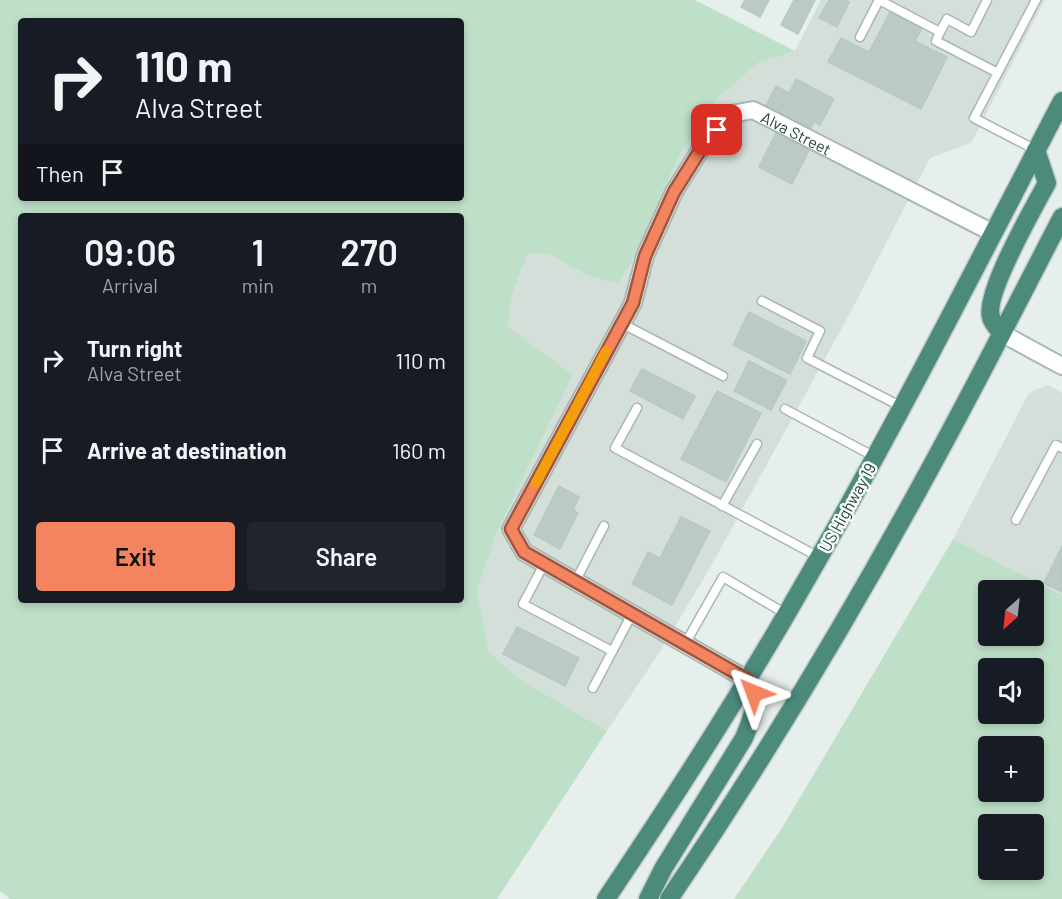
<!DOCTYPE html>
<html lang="en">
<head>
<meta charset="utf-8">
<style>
	body { margin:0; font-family:Barlow,sans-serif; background:#20242c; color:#f1f3f6; height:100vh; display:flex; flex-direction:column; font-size:22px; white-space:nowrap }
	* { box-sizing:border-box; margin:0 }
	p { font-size:20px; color:#9ea1a6 }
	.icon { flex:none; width:33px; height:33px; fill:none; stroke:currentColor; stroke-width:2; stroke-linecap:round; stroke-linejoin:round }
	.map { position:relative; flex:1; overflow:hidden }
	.sheet { position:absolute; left:18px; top:213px; width:446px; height:390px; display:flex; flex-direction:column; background:#171b24; border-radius:6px; box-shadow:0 3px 9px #0003 }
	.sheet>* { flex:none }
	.hud { position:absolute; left:18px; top:18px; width:446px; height:183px; border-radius:6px; box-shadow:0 3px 9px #0003; background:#171b24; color:#f1f3f6; overflow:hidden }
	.needle { width:39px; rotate:207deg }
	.buttons { position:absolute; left:978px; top:580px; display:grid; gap:12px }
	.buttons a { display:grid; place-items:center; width:66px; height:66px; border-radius:6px; background:#171b24; box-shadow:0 3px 9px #0003; font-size:30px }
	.pin { position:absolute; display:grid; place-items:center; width:51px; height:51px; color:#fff; margin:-26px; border-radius:12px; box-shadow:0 3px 9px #0006 }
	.me { position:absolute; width:66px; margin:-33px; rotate:316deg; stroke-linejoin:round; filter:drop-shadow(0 0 4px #0008) }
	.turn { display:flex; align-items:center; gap:21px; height:126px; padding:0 18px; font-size:27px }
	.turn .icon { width:78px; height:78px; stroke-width:2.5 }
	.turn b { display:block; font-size:42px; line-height:51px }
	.then { display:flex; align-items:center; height:57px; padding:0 18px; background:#0003; gap:12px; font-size:22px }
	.eta { display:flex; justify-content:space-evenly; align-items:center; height:102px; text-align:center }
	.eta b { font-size:36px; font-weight:600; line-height:42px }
	.action { display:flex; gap:12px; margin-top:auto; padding:12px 18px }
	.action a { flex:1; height:69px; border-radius:6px; background:#f4845f; color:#111; font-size:24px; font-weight:600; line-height:69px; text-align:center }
	.action a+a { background:#20242c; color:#f1f3f6 }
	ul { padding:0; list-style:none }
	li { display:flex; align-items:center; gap:18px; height:90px; padding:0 18px }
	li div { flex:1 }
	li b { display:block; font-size:22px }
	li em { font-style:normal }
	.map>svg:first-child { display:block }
</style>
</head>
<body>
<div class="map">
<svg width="1062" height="899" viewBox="0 0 1062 899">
	<rect width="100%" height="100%" fill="#e6efeb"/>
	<path fill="#d4dfda" d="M821,0H1045L971,143L930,158L850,313L711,566L661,650L607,731L520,679L489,652L477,591L498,530L573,375L507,327L512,294L528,253L549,255L587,275L617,284L630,265L682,150L717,99L758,63L795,51Z
		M1048,385L1062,393V595L953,539L1029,393Z"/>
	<path fill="#bfe0c8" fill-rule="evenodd" d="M0,0H695L795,51L758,63L717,99L682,150L630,265L617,284L587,275L549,255L528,253L512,294L508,327L573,375L498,530L477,591L489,652L520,679L607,731L497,899H10L0,891ZM21,21H460V198H21ZM21,216H460V600H21Z
		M953,539L1062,595V899H734L782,828ZM988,591H1034V636H988ZM988,669H1034V714H988ZM988,747H1034V792H988ZM988,825H1034V870H988Z"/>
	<path fill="#bbcac4" stroke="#b8c9c2" stroke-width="1.5" d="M745,0H769L760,17L741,7Z
		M794,0H815L798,34L781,25Z
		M829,0H845L849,2L837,27L819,18Z
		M890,12L922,28L915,41L947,57L921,109L828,62L841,38L869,52Z
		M796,79L834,99L820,125L814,122L808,132L764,109L776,86L789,93Z
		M778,129L812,145L792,184L759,167Z
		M749,312L806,341L790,374L733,345Z
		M749,361L787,380L771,410L734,391Z
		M642,369L695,396L683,419L630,391Z
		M717,391L761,413L726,482L681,459Z
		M559,486L579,497L573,510L578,513L560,549L534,535Z
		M681,517L710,531L672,605L632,584L648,552L660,558Z
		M1062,546V592L1044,583Z
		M517,627L579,658L565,686L503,654Z"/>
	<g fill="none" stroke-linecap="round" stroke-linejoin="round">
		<defs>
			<path id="service" d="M940,32L947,19L971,32L987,0
				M860,37L879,0L940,32L936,41L998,73
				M1036,150L974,118L1036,0
				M762,301L820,331L807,358L902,407
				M621,323L723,376
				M637,408L615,448L819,557
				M785,409L875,457
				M722,506L757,444
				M1016,520L1056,445L1062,448
				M544,564L523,604L612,651
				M575,582L604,526
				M685,644L723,577L786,614
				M593,688L632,614"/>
			<g id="minor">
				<path d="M1001,333L1062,366"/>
				<path id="s1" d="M748,680L524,552L511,529L633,303L645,256L674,192L706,141L732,114L753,110L993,233"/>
			</g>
			<path id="trunk" d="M1001,333C998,328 992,323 991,317C984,294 1034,207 1047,183L1036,150
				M606,899C676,795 743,691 805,582C896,425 978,262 1062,101
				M648,899L663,869L744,738C751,721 762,696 748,680
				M669,899C767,755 856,606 938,454C981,375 1021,296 1062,217"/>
		</defs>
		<use href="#service" stroke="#a8b8b2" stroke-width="11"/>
		<use href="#minor" stroke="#a8b8b2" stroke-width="20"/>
		<use href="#trunk" stroke="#c2cac8" stroke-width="21"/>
		<use href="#service" stroke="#fff" stroke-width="8"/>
		<use href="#minor" stroke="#fff" stroke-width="16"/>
		<use href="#trunk" stroke="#4c8a7c" stroke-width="18"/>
	</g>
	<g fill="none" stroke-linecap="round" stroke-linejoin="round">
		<defs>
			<path id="route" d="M717,130L706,141L674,192L645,256L633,303L511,529L524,552L748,680L754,693"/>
		</defs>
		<use href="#route" stroke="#9f563e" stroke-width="15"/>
		<use href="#route" stroke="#f4845f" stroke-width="10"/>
		<path stroke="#f59e0b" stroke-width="10" d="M536,483L606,351"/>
	</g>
	<g text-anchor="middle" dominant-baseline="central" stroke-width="5" stroke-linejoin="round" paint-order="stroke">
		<g font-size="16" fill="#24423a" stroke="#f7fbf9">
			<text stroke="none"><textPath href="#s1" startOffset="828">Alva Street</textPath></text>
			<text transform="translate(847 507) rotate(-61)">US Highway 19</text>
		</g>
	</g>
</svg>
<div class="buttons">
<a><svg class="needle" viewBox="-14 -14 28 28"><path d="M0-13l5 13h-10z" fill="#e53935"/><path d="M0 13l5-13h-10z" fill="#9ea1a6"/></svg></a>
<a><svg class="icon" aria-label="sound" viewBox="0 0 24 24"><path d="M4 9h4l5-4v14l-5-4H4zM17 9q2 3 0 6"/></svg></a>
<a>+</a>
<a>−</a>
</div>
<div class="pin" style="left:717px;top:130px;background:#d93025"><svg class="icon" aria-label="arrive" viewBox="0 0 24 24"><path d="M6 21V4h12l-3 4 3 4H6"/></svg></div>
<svg class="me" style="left:754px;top:693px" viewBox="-20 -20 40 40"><path d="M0-17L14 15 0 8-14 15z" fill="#f4845f" stroke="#fff" stroke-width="4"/></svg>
<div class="hud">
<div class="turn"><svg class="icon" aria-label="right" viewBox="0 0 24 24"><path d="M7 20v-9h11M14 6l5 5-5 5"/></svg><div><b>110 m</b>Alva Street</div></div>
<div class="then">Then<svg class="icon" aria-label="arrive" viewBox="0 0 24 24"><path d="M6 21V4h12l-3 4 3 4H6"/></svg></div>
</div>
<section class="sheet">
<div class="eta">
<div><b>09:06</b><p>Arrival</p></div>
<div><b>1</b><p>min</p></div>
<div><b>270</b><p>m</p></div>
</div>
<ul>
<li><svg class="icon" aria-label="right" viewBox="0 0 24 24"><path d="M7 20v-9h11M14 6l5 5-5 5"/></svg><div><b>Turn right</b><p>Alva Street</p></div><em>110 m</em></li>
<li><svg class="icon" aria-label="arrive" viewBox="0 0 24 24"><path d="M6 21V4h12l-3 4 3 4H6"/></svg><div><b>Arrive at destination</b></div><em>160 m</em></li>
</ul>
<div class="action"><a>Exit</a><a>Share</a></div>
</section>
</div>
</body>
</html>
